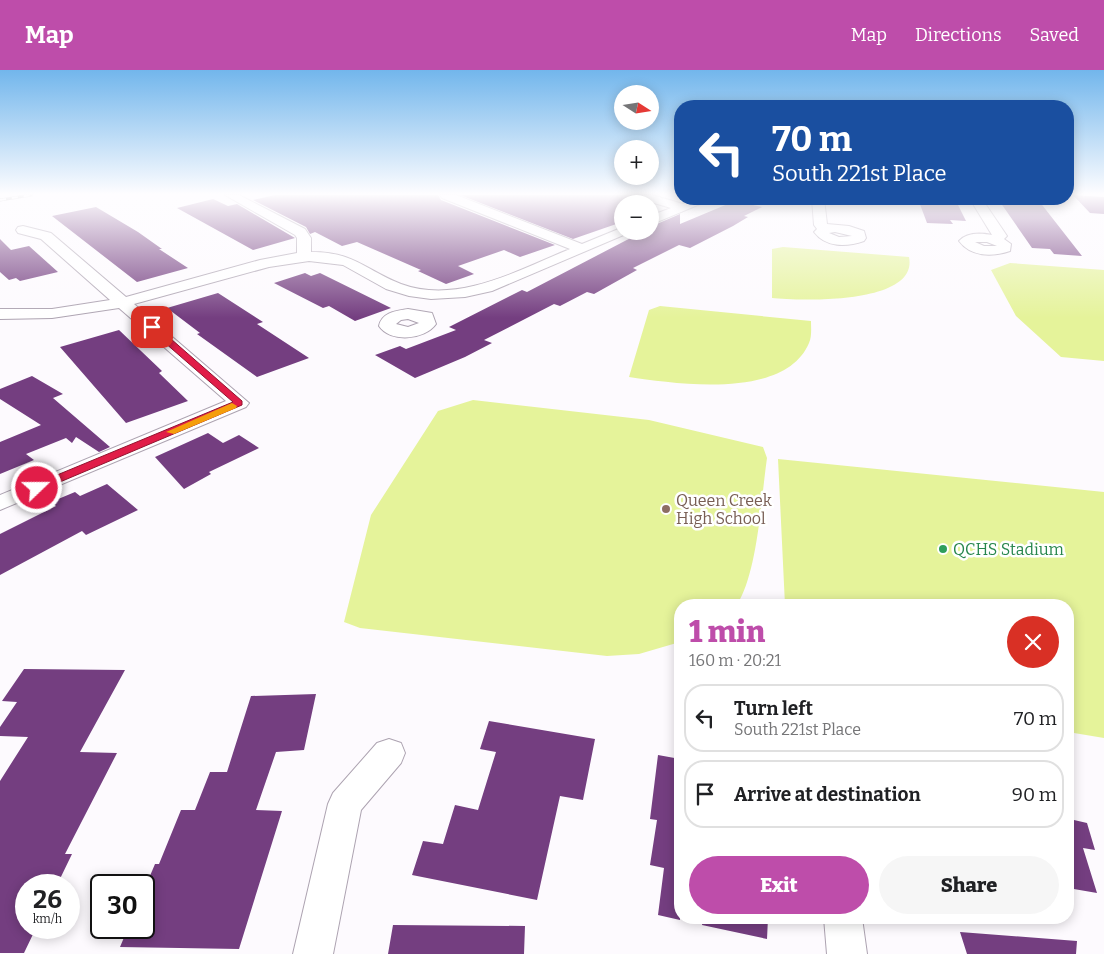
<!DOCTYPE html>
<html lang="en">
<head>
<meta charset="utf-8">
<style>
	body { margin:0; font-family:Bitter,serif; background:#f6f6f6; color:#202124; height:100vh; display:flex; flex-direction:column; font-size:19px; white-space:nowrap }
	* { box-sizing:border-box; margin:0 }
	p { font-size:16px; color:#757577 }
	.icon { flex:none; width:28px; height:28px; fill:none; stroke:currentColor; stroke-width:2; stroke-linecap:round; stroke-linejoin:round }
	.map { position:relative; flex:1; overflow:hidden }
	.drawer { position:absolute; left:674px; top:529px; width:400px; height:325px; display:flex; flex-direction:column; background:#fff; border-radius:20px; box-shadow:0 2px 12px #0003 }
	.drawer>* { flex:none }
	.guide { position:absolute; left:674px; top:30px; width:400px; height:105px; border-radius:20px; box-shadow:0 2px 12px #0003; background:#1a4fa0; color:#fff; overflow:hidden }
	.needle { width:32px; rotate:102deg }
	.buttons { position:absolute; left:614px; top:15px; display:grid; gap:10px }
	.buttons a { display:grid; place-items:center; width:45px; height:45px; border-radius:50%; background:#fff; box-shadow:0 2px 12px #0003; font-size:25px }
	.speed { position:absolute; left:15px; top:804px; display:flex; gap:10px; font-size:25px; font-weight:700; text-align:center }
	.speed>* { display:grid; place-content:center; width:65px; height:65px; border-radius:50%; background:#fff; box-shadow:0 2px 12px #0003; line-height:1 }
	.speed small { font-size:12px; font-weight:400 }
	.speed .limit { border:2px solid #111; border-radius:8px; background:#fff; color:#111 }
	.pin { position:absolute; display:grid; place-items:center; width:42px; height:42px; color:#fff; margin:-21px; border-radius:10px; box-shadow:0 2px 8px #0006 }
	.me { position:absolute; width:55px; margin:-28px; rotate:68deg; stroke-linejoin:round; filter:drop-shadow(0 0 4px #0008) }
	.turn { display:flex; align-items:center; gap:18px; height:105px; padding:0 15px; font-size:22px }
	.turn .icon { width:65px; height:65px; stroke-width:2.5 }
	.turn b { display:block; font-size:35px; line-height:42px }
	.round { display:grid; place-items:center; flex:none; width:52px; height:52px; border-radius:26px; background:#f6f6f6 }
	.overview { display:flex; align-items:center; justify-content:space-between; height:85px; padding:0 15px }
	h1 { font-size:30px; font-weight:800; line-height:38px; color:#be4daa }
	.primary-button { display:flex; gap:10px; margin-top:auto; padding:10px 15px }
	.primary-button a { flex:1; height:58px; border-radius:30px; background:#be4daa; color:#fff; font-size:20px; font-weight:800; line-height:58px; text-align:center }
	.primary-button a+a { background:#f6f6f6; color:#202124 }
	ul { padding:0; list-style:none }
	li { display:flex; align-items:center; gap:15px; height:68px; margin:0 10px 8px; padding:0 5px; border:2px solid #e0e0e0; border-radius:20px }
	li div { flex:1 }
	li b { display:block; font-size:19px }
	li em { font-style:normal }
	header { display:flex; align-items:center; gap:30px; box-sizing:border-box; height:70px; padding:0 25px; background:#be4daa; color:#fff }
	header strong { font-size:24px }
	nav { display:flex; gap:28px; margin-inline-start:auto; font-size:18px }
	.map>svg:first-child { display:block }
</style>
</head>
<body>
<header>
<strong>Map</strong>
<nav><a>Map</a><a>Directions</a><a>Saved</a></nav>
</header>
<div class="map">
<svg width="1104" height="884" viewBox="0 0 1104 884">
	<rect width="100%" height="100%" fill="#fdfafe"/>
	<path fill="#e5f39a" d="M783,177L909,187C919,235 799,231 772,228V179Z
		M1010,193L1104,200V291L1061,287L1016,246L991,200Z
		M660,236L811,251C811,257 812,267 809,273C785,330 677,314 629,307L649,240Z
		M473,330L649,350L763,377L767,388C761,429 758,501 737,535H680V572L639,584L607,586L360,558L344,552L371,445L438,341Z
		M778,389L1104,422V668L1068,662V535H785Z"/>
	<path fill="#743e80" d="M275,125H438L441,130L555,175L520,187L504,180L458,196L474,204L446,214L418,201L421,200L357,172L342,176L315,162L310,164L306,157L253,130Z
		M460,125H633L636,130L650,134H622V152L573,169Z
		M1073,125L1104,127V144L1090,143Z
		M213,129L228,136L237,134L295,168L253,180L177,138Z
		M918,129H955L966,151L950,150L953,154L927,153Z
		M998,129H1031L1039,131L1082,186L1054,184L1050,179L1032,178Z
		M735,131L762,137L744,146L748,147L733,156L690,178L679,175L633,198L637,200L594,224L587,222L560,236L554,234L484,270L492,273L465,287L415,308L375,285L400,276L406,279L456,260L449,257L522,220L527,222L644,161H650V157L680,144V154Z
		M96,137L138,162L162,179H159L188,198L137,212L52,146Z
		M0,169L11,180L29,176L58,202L20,211L16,208L9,210L0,202Z
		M305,203L311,206L320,203L391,238L355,251L329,236L323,238L274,213Z
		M218,223L263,252L257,254L309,288L257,307L197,264L200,263L167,238Z
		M119,260L162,301L159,303L188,331L126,353L60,277Z
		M32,306L63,324L53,328L110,377L99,382L76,367L72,373L66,368L26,384L34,390L0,404V372L41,355L0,329V319Z
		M208,363L223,373L239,365L259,378L209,402L211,404L184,419L155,387Z
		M107,414L138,440L86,465L82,461L0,505V464L56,436L51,432L75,422L80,426Z
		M24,599L125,600L80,682L117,683L65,784H72L57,815H26V858H36L24,883H0V711L28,667L0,666V657L17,632L2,631Z
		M316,624L304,680L276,682L256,740L282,741L239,879L120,877L128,858H144V820L155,794H159L181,740H195L210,702H227L251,626Z
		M489,651L595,669L583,730L560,726L537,830L412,805L423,771L443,774L455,735L478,740L496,682L480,679Z
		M658,685L680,689V850L658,845L664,798L650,795L657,750L650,749Z
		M1068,742H1072L1074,750L1087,753L1095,780L1083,778L1097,823L1068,818Z
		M703,848H768L767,869L702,855Z
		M393,855L525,856L524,884H388Z
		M960,862L1077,871L1076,884H967Z"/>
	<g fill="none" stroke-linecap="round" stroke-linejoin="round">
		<defs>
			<path id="street" d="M225,125H239L305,159L311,168V182C355,182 365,200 401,214C458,235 518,200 570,179L442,128L440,125H456L582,174L621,158L622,161H633L492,221L465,227L431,229L409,226L386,219L343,195L309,191L269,197L134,234L249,333L246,337L0,440V425L226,331L119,238L52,248L0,249V239H52L110,230L41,169L18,163L16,160L18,157L23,156L51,163L126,227L260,190L297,183V168L295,165Z
				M635,125H652L683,134L696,129H712L650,155V146L671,138L637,128Z
				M812,129H824L827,154L849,156L864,161L866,168L864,171C847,177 826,178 814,162L817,159L814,155ZM835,162L852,166L839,167L829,163Z
				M970,129H982L1007,166L1004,169L1011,174L1010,181C992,187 971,187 959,171C967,162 982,163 992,165ZM975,172H987L997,176H984Z
				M408,239L432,243L436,254C425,270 390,273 379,256C382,242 396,241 408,239ZM408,249L419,253L408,257L396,254L401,250Z
				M389,669L401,673L405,683L401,693L361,740L333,884H293L328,734L333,723L377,673Z
				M824,848H862L867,884H827Z"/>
		</defs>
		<use href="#street" stroke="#ada3b1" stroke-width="2"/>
		<use href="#street" fill="#fff" fill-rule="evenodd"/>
		<defs>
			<path id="rail" d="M0,130L31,125"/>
		</defs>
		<use href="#rail" stroke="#555156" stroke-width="3"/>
		<use href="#rail" stroke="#fff" stroke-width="2" stroke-dasharray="6" stroke-linecap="butt"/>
	</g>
	<linearGradient id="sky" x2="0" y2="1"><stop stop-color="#72b6ec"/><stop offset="0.5" stop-color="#fefdff"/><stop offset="1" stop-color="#fefdff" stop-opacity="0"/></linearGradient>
	<rect width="1104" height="248" fill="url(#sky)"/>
	<path fill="#e11d48" stroke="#92132f" d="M149,255H155L242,331V335L41,420H33V415L233,332L149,259Z"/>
	<path fill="#f59e0b" d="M232,333L237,336L236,338L174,364L166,362Z"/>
	<circle fill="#8d6e63" stroke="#fff" stroke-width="2" cx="666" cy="439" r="5"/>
	<circle fill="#2e9e5b" stroke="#fff" stroke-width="2" cx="943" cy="479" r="5"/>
	<g text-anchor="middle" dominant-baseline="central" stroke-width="5" stroke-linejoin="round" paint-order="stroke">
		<g font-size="16" fill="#785e54" stroke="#fff" text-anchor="start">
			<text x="676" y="430">Queen Creek<tspan x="676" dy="18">High School</tspan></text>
		</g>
		<g font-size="16" fill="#27864d" stroke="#fff" text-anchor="start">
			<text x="953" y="479">QCHS Stadium</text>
		</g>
	</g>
</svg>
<div class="buttons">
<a><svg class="needle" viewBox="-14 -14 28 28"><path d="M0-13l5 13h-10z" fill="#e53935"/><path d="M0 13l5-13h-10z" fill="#757577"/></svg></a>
<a>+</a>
<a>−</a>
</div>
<div class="speed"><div>26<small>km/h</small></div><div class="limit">30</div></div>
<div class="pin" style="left:152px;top:257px;background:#d93025"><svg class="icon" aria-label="arrive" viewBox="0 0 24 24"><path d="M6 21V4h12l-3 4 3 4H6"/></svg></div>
<svg class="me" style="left:37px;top:418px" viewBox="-20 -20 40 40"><circle r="17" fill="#e11d48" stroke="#fff" stroke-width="3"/><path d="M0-11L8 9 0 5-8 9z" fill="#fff"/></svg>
<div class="guide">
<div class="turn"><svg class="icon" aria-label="left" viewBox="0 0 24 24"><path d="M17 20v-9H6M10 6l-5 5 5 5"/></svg><div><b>70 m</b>South 221st Place</div></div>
</div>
<section class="drawer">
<div class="overview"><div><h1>1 min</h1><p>160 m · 20:21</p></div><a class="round" style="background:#d93025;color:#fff"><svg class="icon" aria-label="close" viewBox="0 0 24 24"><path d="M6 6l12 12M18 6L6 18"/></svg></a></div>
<ul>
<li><svg class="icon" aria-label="left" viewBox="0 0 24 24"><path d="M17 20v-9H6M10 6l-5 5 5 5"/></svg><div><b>Turn left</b><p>South 221st Place</p></div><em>70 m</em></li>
<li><svg class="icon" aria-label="arrive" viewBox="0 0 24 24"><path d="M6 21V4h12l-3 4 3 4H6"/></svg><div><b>Arrive at destination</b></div><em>90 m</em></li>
</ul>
<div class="primary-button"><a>Exit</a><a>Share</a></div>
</section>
</div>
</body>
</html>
